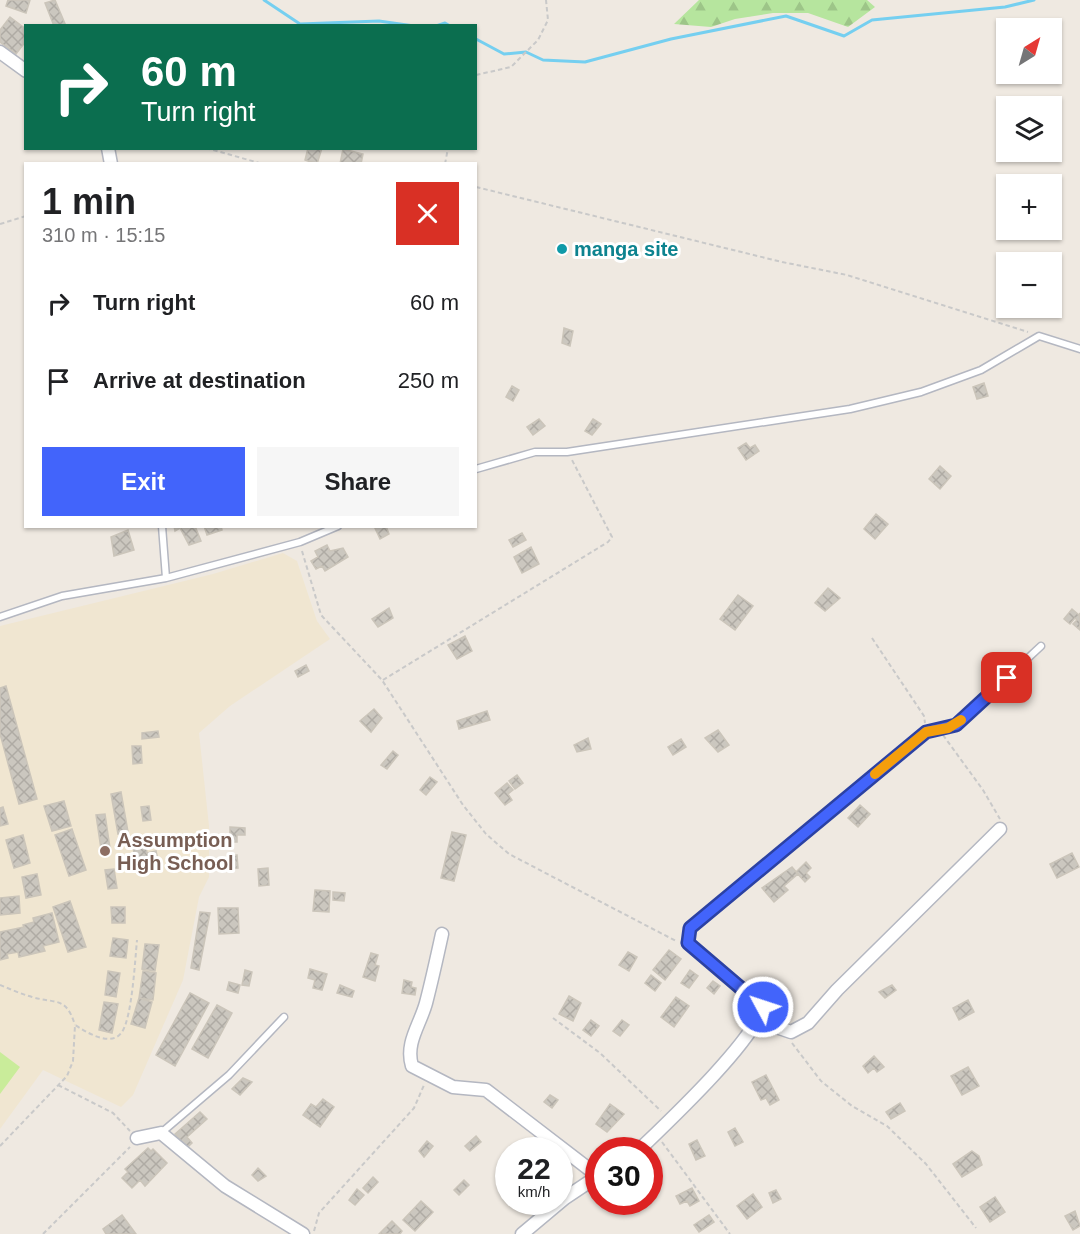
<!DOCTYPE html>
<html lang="en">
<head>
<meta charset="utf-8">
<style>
	body { margin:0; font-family:Helvetica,sans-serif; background:#f6f6f6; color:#202124; height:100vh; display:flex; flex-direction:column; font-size:22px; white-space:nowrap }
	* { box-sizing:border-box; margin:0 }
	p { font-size:20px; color:#757577 }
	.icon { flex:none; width:33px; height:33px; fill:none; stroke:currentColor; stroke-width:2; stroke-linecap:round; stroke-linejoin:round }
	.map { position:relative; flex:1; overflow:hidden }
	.drawer { position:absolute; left:24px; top:162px; width:453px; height:366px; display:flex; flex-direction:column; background:#fff; border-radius:0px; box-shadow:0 2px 4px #0004 }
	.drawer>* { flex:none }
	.top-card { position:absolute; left:24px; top:24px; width:453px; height:126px; border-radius:0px; box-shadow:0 2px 4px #0004; background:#0b6e4f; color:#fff; overflow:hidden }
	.needle { width:39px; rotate:37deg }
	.tools { position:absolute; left:996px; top:18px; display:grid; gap:12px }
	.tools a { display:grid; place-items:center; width:66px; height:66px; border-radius:0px; background:#fff; box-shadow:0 2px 4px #0004; font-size:30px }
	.speed { position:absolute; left:495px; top:1137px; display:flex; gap:12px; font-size:30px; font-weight:700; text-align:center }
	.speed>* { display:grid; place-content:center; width:78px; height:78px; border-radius:50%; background:#fff; box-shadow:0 2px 4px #0004; line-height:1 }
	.speed small { font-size:15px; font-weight:400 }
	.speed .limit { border:9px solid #d22; background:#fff; color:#111 }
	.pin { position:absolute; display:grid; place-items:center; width:51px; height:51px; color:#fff; margin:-26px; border-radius:12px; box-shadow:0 3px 9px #0006 }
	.me { position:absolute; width:66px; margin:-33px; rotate:310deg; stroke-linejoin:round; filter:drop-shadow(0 0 4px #0008) }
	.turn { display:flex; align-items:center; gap:21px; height:126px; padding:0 18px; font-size:27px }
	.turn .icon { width:78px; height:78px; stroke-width:2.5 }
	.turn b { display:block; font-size:42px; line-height:51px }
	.round { display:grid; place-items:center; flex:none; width:63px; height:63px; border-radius:0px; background:#f6f6f6 }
	.summary { display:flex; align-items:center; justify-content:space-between; height:102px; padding:0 18px }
	h1 { font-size:36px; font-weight:700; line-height:45px }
	.action { display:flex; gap:12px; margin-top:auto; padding:12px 18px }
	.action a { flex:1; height:69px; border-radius:0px; background:#4264fb; color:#fff; font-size:24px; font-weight:700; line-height:69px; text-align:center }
	.action a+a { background:#f6f6f6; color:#202124 }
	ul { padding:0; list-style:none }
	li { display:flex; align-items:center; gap:18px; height:78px; padding:0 18px }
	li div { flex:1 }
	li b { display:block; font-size:22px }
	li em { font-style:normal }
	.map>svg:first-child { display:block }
</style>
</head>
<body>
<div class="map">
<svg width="1080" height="1234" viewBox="0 0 1080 1234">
	<defs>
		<pattern id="forest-firs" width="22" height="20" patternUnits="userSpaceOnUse" patternTransform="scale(1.5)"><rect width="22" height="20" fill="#b6e59e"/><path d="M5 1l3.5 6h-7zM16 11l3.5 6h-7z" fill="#9dc588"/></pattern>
		<pattern id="building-cross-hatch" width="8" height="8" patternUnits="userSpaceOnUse" patternTransform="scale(1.5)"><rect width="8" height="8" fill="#cbc7bf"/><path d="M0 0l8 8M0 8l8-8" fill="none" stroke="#afaba4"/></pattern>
	</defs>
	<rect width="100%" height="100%" fill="#efe9e1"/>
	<path fill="#f0e6d1" d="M283,553L297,561L317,621L330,639L230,706L199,733L209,826V877L199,897L183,980L133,1095L121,1107L43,1070L0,1129V626L213,574Z"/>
	<path fill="url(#forest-firs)" d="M699,0H867L875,7L848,27L808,13H773L735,19L711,27L674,24Z"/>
	<path fill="#c9ec9a" d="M0,1052L20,1067L0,1094Z"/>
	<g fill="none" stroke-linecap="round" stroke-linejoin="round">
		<path stroke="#75cff0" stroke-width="3" d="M264,0L300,24L379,21L414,26
			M436,26L445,23L450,26
			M476,39L504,54L526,52L543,60L585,62L671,39L786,16L844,36L872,20L1005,7L1034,0"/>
	</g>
	<path fill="url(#building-cross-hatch)" stroke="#cbc5ba" stroke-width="1.5" d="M8,0H30L26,13L6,6Z
		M55,0L66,26H54L45,3Z
		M10,17L26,29V41L16,54L0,42V30Z
		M308,148H322L317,164L305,160Z
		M343,149L363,154L361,164H340Z
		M564,328L573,331L570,346L562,343Z
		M984,383L988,396L977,399L973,387Z
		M512,386L519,390L513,401L506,397Z
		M539,419L545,426L533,435L527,427Z
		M593,419L601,424L592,435L585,431Z
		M746,443L750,448L755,445L759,451L746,460L738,448Z
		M940,466L951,476L940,489L929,479Z
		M876,514L888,524L875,539L864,529Z
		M174,526H195L201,541L189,545L180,528L175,531Z
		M204,526H221L222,530L207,535Z
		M374,526H386L389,534L380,539Z
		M128,530L134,550L114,556L111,537Z
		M522,533L526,540L513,547L509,540Z
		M327,545L330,551L343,548L348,557L325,571L322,566L316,569L311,561L318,557L315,551Z
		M531,547L539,564L522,573L514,557Z
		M828,588L840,598L825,611L815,603Z
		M738,595L753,606L735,630L720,619Z
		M389,608L393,618L378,627L372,619Z
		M1072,609L1079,615L1080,613V630L1073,624L1077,620L1075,618L1070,624L1064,619Z
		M465,636L472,651L457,659L448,645Z
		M306,665L309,671L298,677L295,671Z
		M6,686L37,799L19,804L0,734V688Z
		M374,709L382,718L371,732L360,721Z
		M487,711L490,720L459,729L457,721Z
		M718,730L729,745L718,752L705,738Z
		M158,731L159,737L142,739V733Z
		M588,738L591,749L577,752L574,745Z
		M681,739L686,747L673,755L668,747Z
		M132,746H141L142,763L133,764Z
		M393,751L398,755L387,769L381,765Z
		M517,775L523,783L515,789L509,781Z
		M430,777L437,782L426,795L420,790Z
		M507,783L513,790L508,794L512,800L505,805L495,793Z
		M121,792L128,832L118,834L111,794Z
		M64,801L71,826L52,831L44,806Z
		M860,805L870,814L858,827L848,818Z
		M149,806L151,820L143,821L141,807Z
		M3,807L8,824L0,826V808Z
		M105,814L110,848L101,849L96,815Z
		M230,827L245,828V835H237V842H230Z
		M72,829L86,870L69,876L55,835Z
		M452,832L466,835L454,881L441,878Z
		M23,835L30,863L14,868L6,840Z
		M145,839L147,853L156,851L158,860L136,863L132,842Z
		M1072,853L1079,867L1057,878L1050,864Z
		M237,855L238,868L229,869L228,856Z
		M806,862L811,868L806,873L810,877L805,882L796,872Z
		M792,867L798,874L784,886L788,890L774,902L762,888Z
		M268,868L269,885L259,886L258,869Z
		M114,869L117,888L108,889L105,870Z
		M37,874L41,895L26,898L22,877Z
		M315,890L330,891L329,912L313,911Z
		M333,892L345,893L344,901L333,900Z
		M19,896L20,913L0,915V898Z
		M70,901L86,947L68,952L53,907Z
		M111,907H125V923H112Z
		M218,908H238L239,933L219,934Z
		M200,912L210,913L199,970L191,968Z
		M52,913L59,942L43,946L45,951L19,957L18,952L7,954L8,958L0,960V932L24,927L23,925L34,922L33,918Z
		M113,938L128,940L126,958L110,956Z
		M145,944L159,945L155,971L142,969Z
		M669,950L681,959L665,980L653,970Z
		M628,952L637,957L629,971L619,965Z
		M371,953L378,955L375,965L379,966L375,981L363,977Z
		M310,969L327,974L322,990L313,988L315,980L308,978Z
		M245,970L252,972L249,986L242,985Z
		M690,970L698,976L689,988L681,983Z
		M108,971L120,973L116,997L105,995Z
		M143,971L156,973L153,1000L139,998Z
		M651,975L661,983L655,991L645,983Z
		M404,980L412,982L411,987L416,988L415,995L402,993Z
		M713,981L720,986L714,994L707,988Z
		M229,982L240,985L238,993L227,990Z
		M340,985L354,991L352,997L337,993Z
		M892,985L896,990L885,998L879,992Z
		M190,993L209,1003L175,1066L156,1055Z
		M569,996L581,1003L573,1021L559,1014Z
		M676,997L689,1006L674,1027L661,1017Z
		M139,998L152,1002L145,1028L131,1024Z
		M968,1000L974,1012L959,1020L953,1008Z
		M104,1002L118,1004L112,1033L99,1030Z
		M217,1005L232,1013L208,1058L192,1049Z
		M591,1020L599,1026L591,1036L583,1030Z
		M622,1020L629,1025L620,1036L613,1031Z
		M874,1056L884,1067L877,1072L874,1068L868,1073L863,1066Z
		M968,1067L979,1086L962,1095L951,1076Z
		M766,1075L779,1100L770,1105L766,1098L761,1100L752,1082Z
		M243,1078L252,1082L240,1095L232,1089Z
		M550,1095L558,1100L552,1108L544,1102Z
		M323,1099L334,1107L320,1127L303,1115L311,1104L316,1107Z
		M900,1103L905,1111L891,1119L886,1112Z
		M610,1104L624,1114L607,1132L596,1124Z
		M200,1112L207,1119L187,1137L192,1143L187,1148L175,1134Z
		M735,1128L743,1142L735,1146L728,1132Z
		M476,1136L481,1142L470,1151L465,1146Z
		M697,1140L705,1156L696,1160L689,1144Z
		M427,1141L433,1146L424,1157L419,1151Z
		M148,1148L151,1151L153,1149L167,1163L145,1186L140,1180L132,1188L122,1178L128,1172L125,1169Z
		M972,1151L979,1156L982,1165L962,1177L953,1164Z
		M258,1168L266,1176L258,1181L252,1175Z
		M373,1177L378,1182L368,1193L363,1188Z
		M464,1180L469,1185L459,1195L454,1190Z
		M692,1188L699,1201L690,1206L687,1201L680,1204L676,1196Z
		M357,1189L364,1195L355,1205L349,1200Z
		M776,1190L781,1199L773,1203L769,1193Z
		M753,1194L762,1207L747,1219L737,1206Z
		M995,1197L1005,1212L990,1222L980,1207Z
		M421,1201L433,1212L415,1231L403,1220Z
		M1075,1211L1080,1226L1073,1230L1065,1216Z
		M122,1215L136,1234H106L103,1229Z
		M709,1215L714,1222L699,1232L694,1225Z
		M392,1221L402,1231L400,1234H379Z"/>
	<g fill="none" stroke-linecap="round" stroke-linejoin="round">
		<defs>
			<path id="lane" d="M476,469L535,452H567L850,409L921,392L981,370L1039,336L1080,349
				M162,526L166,578
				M0,617L62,596L166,578L300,542L338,526
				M688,943L690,928L926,732L956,725L1041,646
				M161,1133L229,1075L284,1017"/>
			<path id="street" d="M0,52L26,71
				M108,148L111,164
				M442,934C437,957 432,980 426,1003C420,1025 405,1043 412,1066L453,1087L486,1090L598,1176
				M759,1021L791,1032L808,1023L837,990L1000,829
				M137,1138L161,1133L225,1186L303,1234
				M639,1150C669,1121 752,1043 763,1007L688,943
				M522,1234L565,1198L598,1176"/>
		</defs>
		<use href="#lane" stroke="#b4b7c1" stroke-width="9"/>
		<use href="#street" stroke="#b4b7c1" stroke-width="15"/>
		<path stroke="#c9c9c9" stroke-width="2" stroke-dasharray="4.5 3" stroke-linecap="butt" d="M476,75L511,67L538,40L548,20L546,0
			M206,148L263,164
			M445,164L448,148
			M476,187L782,262L847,275L1028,332
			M0,224L26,216
			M302,551L321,615L382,680L463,805L486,834L509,854L676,941
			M872,638L924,716L925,723
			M383,680L608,542L612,537L572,460
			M943,735L983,790L1000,819
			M0,985C10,989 21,994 32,997C56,1004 66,996 75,1025
			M553,1018L600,1053L661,1111
			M792,1043L821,1081L852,1106L887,1126L926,1164L976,1228
			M58,1085L113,1113L130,1131
			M662,1142L730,1234
			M0,1146L67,1076L73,1061L75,1025C86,1032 111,1048 122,1032C132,1017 135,961 137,940
			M314,1231L319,1213L414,1108L424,1085
			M43,1234L130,1147"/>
		<use href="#lane" stroke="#fff" stroke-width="6"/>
		<use href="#street" stroke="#fff" stroke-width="12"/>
	</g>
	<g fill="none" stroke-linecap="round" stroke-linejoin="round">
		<defs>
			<path id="route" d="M763,1007L688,943L690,928L926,732L956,725L1007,678"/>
		</defs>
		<use href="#route" stroke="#2b41a3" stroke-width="15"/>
		<use href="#route" stroke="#4264fb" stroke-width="10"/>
		<path stroke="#f59e0b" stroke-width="10" d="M875,774L926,732L948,728L961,720"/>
	</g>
	<circle fill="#0f9aa8" stroke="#fff" stroke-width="2" cx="562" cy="249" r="6"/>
	<circle fill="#8d6e63" stroke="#fff" stroke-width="2" cx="105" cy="851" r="6"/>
	<g text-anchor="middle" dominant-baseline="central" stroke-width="6" stroke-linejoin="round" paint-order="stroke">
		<g font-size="20" font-weight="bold" fill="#0d838f" stroke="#fff" text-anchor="start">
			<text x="574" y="249">manga site</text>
		</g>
		<g font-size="20" font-weight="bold" fill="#785e54" stroke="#fff" text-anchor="start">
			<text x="117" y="840">Assumption<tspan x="117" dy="23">High School</tspan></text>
		</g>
	</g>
</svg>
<div class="tools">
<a><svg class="needle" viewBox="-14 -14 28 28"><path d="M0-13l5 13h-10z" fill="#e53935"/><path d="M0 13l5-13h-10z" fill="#757577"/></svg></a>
<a><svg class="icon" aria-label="layers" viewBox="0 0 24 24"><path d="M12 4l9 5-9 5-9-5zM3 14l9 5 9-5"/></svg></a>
<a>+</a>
<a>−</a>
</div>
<div class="speed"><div>22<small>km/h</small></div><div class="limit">30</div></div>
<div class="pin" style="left:1007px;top:678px;background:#d93025"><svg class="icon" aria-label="arrive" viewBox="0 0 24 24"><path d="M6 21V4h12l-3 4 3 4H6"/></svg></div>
<svg class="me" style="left:763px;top:1007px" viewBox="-20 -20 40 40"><circle r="17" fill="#4264fb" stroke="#fff" stroke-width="3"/><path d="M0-11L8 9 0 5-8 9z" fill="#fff"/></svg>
<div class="top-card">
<div class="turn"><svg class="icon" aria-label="right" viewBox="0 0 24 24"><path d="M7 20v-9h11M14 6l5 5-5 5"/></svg><div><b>60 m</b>Turn right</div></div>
</div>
<section class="drawer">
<div class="summary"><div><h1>1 min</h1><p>310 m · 15:15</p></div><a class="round" style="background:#d93025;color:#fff"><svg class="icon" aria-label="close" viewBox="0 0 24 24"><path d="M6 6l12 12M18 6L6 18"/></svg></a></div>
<ul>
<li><svg class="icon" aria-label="right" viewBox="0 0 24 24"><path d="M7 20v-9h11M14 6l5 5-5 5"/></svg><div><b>Turn right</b></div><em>60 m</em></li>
<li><svg class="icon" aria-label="arrive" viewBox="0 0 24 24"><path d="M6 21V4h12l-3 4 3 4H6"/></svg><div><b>Arrive at destination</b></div><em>250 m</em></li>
</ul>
<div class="action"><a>Exit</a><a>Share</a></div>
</section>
</div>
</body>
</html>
